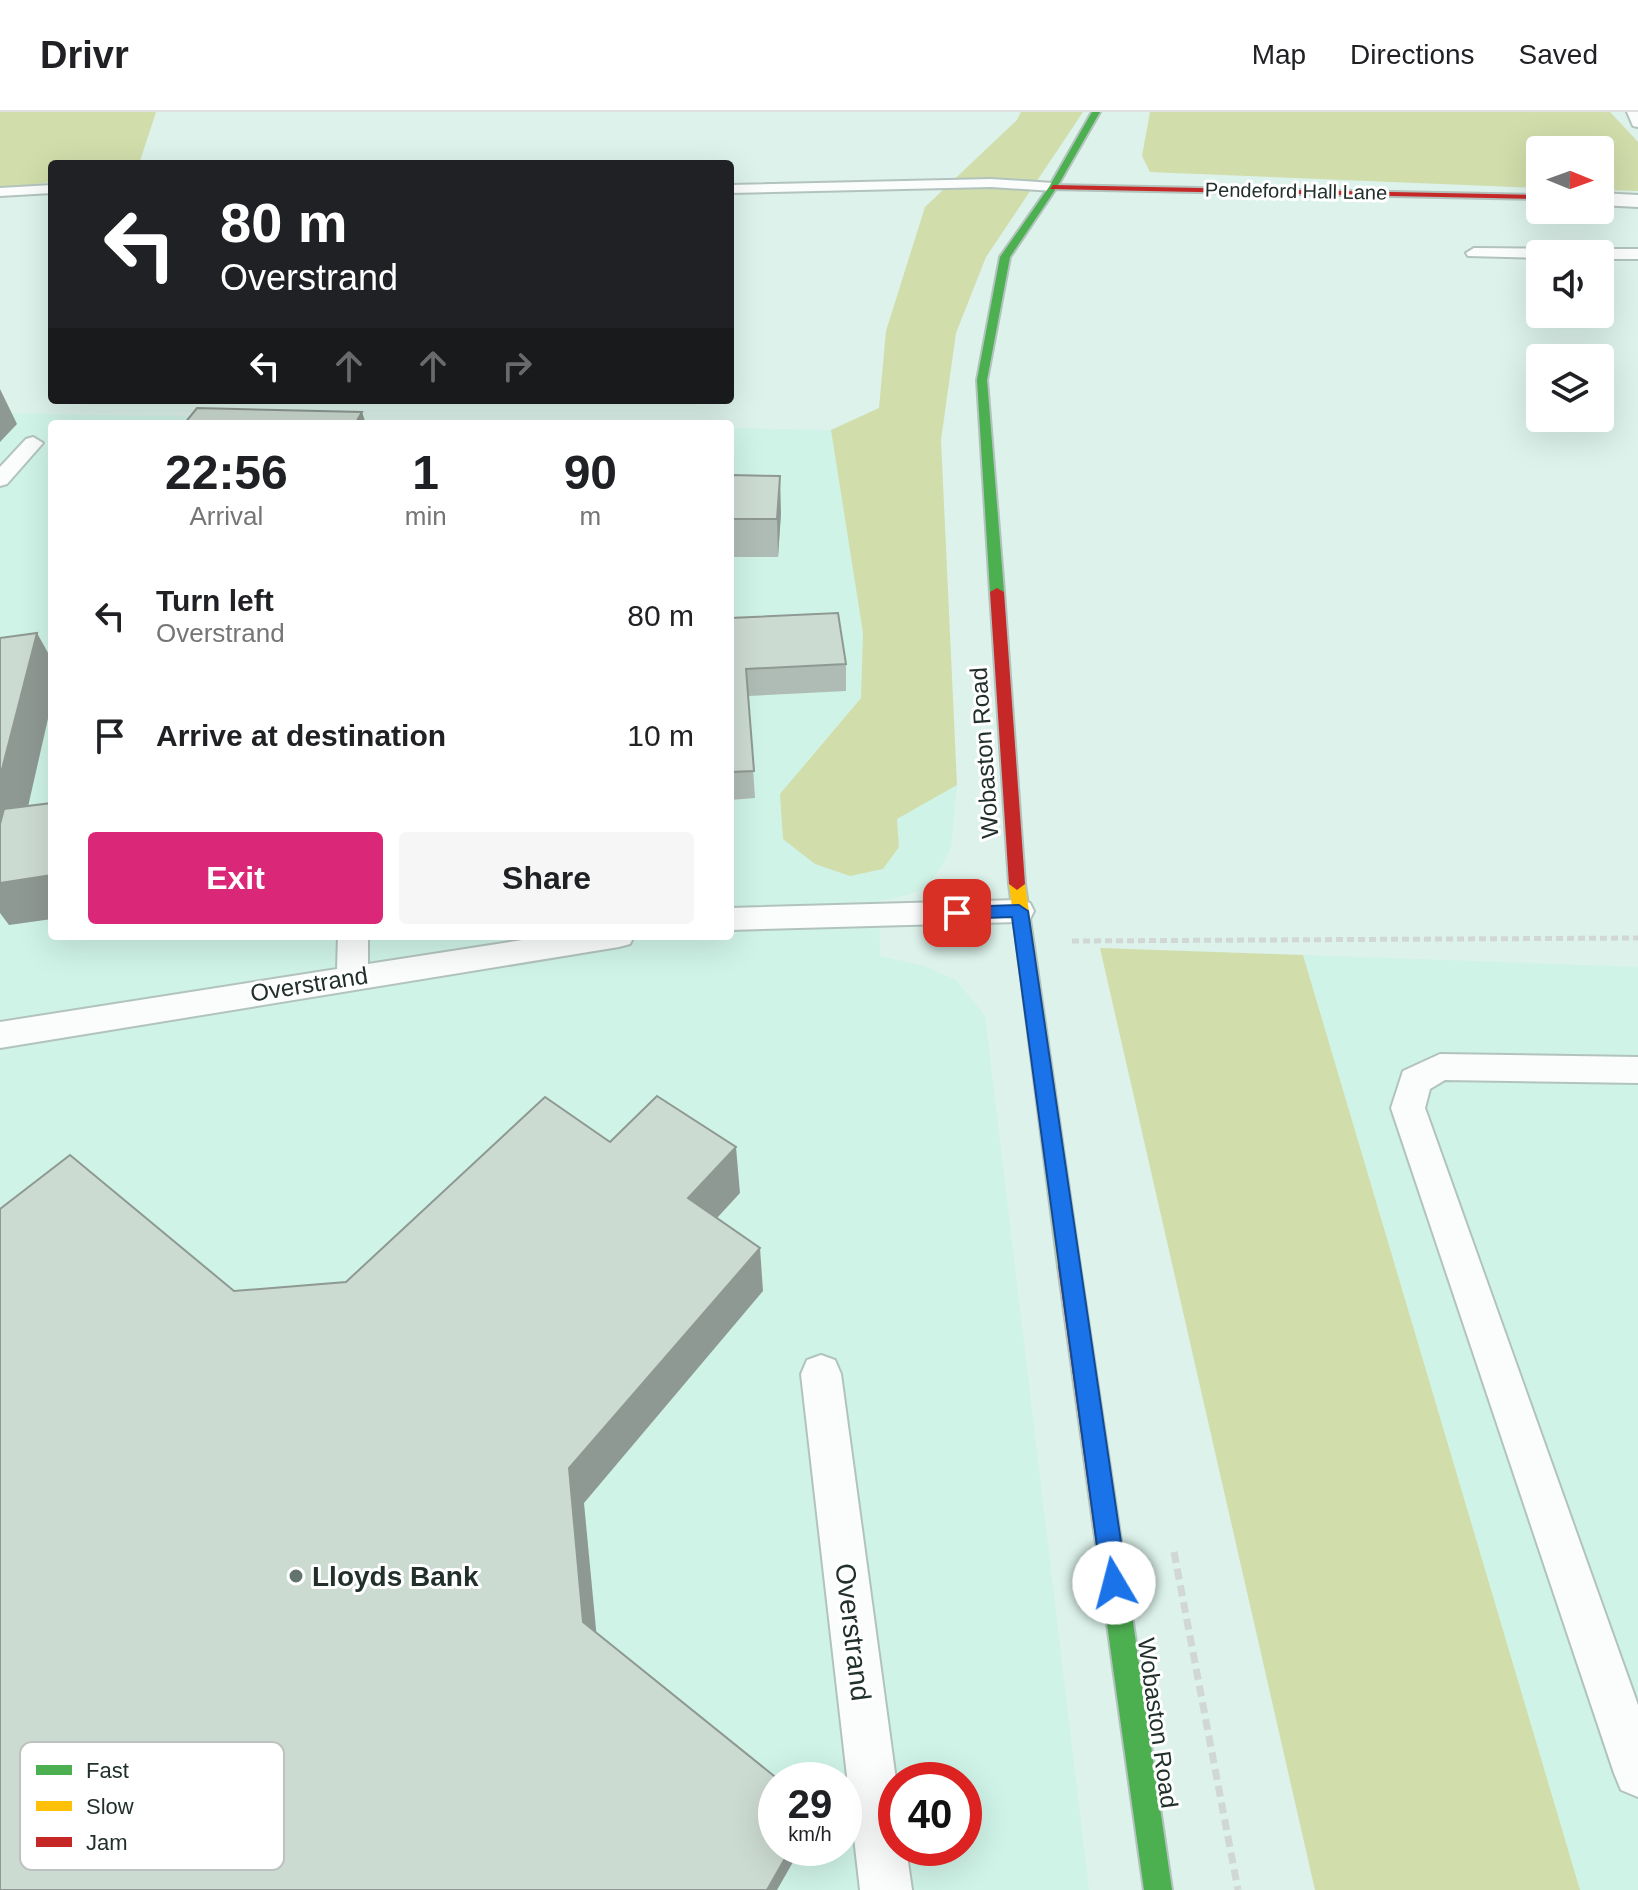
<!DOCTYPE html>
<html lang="en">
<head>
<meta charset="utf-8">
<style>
	body { margin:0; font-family:Helvetica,sans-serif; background:#f6f6f6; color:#202124; height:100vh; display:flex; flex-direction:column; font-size:30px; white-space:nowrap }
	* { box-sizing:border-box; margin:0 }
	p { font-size:26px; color:#757577 }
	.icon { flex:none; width:44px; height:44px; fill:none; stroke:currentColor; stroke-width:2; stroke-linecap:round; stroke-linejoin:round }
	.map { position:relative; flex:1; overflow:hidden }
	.details { position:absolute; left:48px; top:308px; width:686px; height:520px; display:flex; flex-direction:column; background:#fff; border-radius:8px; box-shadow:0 8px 32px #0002 }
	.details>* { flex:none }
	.hud { position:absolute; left:48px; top:48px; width:686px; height:244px; border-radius:8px; box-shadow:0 8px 32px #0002; background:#202124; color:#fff; overflow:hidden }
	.needle { width:52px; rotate:91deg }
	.controls { position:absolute; left:1526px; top:24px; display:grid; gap:16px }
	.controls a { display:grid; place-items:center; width:88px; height:88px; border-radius:8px; background:#fff; box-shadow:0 8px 32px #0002; font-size:40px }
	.speed { position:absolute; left:758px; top:1650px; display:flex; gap:16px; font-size:40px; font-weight:700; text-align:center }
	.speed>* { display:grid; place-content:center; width:104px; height:104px; border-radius:50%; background:#fff; box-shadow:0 8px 32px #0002; line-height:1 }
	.speed small { font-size:20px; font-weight:400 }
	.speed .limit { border:12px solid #d22; background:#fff; color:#111 }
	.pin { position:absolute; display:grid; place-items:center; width:68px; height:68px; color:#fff; margin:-34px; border-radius:16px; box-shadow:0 4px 12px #0006 }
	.me { position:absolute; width:88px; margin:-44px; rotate:352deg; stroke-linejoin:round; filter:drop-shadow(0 0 6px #0008) }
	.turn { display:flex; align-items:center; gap:28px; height:168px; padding:0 40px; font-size:36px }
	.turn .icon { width:104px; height:104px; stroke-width:2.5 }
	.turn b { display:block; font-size:56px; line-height:68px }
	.lanes { display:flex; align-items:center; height:76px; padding:0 40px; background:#0003; justify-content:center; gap:40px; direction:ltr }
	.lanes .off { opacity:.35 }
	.eta { display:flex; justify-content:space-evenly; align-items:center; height:136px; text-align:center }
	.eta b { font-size:48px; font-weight:700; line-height:56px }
	.primary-button { display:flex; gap:16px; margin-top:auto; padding:16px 40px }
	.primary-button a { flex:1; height:92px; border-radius:8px; background:#db2777; color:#fff; font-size:32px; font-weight:700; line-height:92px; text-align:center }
	.primary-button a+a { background:#f6f6f6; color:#202124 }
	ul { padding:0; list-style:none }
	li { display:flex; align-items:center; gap:24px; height:120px; padding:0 40px }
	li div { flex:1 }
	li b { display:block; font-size:30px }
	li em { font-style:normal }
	header { display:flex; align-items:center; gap:48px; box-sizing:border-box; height:112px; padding:0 40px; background:#fff; border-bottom:2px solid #e0e0e0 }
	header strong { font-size:38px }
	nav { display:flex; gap:44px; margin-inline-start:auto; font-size:28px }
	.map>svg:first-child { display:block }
</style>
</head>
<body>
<header>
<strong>Drivr</strong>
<nav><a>Map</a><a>Directions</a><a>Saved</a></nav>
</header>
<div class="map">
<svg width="1638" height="1778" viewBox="0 0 1638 1778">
	<rect width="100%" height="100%" fill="#dcf2ea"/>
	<path fill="#cff3e7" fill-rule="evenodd" d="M0,301L574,312H52V824H730V316L831,318L863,521L861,586L806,650L815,752L850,764L883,757L899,735L896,707L957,673L951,735L941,755L926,775L908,783L879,789L880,844L924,854L956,868L985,904L1089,1778H0ZM776,1668H844V1736H776ZM896,1668H964V1736H896Z
		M1303,843L1638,855V1778H1580Z"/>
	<path fill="#d1ddab" d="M0,0H156L139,52H52V70L0,77Z
		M1021,0H1083L986,145L956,221L941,328L957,673L897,707L899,735L883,757L850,764L815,752L783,727L780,682L861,586L863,521L831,318L879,296L886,219L925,95L1017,8Z
		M1150,0H1610L1638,30V79L1600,78V38H1540V76L1150,60L1142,44Z
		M1100,836L1303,843L1580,1778H1315Z"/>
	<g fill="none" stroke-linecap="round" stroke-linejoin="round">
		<defs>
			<path id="lane" d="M1627,0H1638V15L1633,14Z
				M991,67L1053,71L1060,75L1053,79L991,75L730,81V73Z
				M52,73V81L0,84V76Z
				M1474,136L1579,137L1587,142H1540V146L1468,144L1466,141Z
				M1600,137H1638V147H1600V142H1592Z
				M33,325L43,331L7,372L0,374V355L26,327Z
				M1019,788L1030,791L1034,799L1030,807L1019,810L730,818V796Z
				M338,824H368V852L548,824H634L630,832L619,835L0,936V910L337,857Z
				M1440,942L1638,945V971L1445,968L1430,977L1425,996L1638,1593V1685L1621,1678L1614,1661L1391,996L1403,959Z
				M821,1243L835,1248L841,1262L896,1668V1736H906L912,1778H860L801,1262L807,1248Z"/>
			<path id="street" d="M1600,81L1638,83V95L1600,93Z"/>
			<path id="fast" d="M1092,0H1100L1057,75L1010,145L987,268L1004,480L997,484L990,480L977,268L1000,145L1049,75Z
				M1115,1463L1124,1467L1128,1476L1172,1778H1144L1102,1476L1106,1467Z"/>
			<path id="slow" d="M1017,766L1025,772L1080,1154L1076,1161L1069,1164L1062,1161L1058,1154L1009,772Z"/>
			<path id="jam" d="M1053,73L1540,83V87L1050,77Z
				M997,476L1004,480L1025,772L1017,778L1009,772L990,480Z
				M1069,1144L1076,1147L1080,1154L1128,1476L1124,1485L1115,1489L1106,1485L1102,1476L1058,1154L1062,1147Z"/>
		</defs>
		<use href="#lane" stroke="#b2c3bd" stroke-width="4"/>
		<use href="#street" stroke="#b2c3bd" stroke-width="4"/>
		<use href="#fast" stroke="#b2c3bd" stroke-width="4"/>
		<use href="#slow" stroke="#b2c3bd" stroke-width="4"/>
		<use href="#jam" stroke="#b2c3bd" stroke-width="4"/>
		<path stroke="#d1d7d5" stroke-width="5" stroke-dasharray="7 4" stroke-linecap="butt" d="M1072,829L1638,826"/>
		<path stroke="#d1d7d5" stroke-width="7" stroke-dasharray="11 6" stroke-linecap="butt" d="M1174,1440L1238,1778"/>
		<use href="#lane" fill="#fafdfc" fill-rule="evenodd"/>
		<use href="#street" fill="#fafdfc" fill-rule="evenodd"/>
		<use href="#fast" fill="#4caf50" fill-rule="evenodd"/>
		<use href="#slow" fill="#ffc107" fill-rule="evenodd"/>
		<use href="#jam" fill="#c62828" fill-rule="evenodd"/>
	</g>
	<path fill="#afbcb5" d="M730,363L781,401L778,445H730Z
		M730,506L846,552V579L748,584L755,686L730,688Z"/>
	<path fill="#8f9993" d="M0,277L17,312L0,330Z
		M362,300L366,312H355Z
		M780,364L781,401L778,445L777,407Z
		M37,521L52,548V589L25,708L0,712V665Z
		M52,763V807L9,813L0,801V771Z
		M736,1035L740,1081L694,1131L688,1086Z
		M760,1136L763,1179L584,1391L598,1538L583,1510L569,1356Z
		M791,1736H801L777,1778H767Z"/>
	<path fill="#ccdbd2" stroke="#8f9993" stroke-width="2" d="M197,296L362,300L355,312H184Z
		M401,310L488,312H399Z
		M730,363L780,364L777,407H730Z
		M838,501L846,552L746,557L754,659L730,660V506Z
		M37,521L0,665V526Z
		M52,691V763L0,771V712L4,697Z
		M657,984L736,1035L688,1086L760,1136L569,1356L583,1510L779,1668H776V1736H791L767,1778H0V1097L70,1043L234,1179L346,1170L545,985L610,1030Z"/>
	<path fill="#1a73e8" stroke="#114b97" stroke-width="2" d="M1019,793L1028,799L1127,1471L1123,1480L1114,1484L1105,1480L1102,1471L1012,805L957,807L949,801L957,795Z"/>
	<circle fill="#63746e" stroke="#fff" stroke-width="3" cx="296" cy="1464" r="8"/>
	<g text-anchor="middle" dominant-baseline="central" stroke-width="6" stroke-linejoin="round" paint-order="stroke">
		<g font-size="20" fill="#22302c" stroke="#fff">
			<text transform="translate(1296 79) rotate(1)">Pendeford Hall Lane</text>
		</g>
		<g font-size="24" fill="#22302c" stroke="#fff">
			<text transform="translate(984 641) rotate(-94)">Wobaston Road</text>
			<text transform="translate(309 872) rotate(-9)">Overstrand</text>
			<text transform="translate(1158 1611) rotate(82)">Wobaston Road</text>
		</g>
		<g font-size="28" font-weight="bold" fill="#22302c" stroke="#fff" text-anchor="start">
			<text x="312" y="1464">Lloyds Bank</text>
		</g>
		<g font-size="28" fill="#22302c" stroke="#fff">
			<text transform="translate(853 1520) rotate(83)">Overstrand</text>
		</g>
	</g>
	<rect x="20" y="1630" width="264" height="128" rx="12" fill="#fff" stroke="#bdc1c0" stroke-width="2"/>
	<rect x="36" y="1653" width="36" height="10" fill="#4caf50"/>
	<rect x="36" y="1689" width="36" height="10" fill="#ffc107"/>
	<rect x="36" y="1725" width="36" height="10" fill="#c62828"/>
	<g font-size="22" fill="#22302c">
		<text x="86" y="1666">Fast</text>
		<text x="86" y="1702">Slow</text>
		<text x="86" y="1738">Jam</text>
	</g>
</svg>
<div class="controls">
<a><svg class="needle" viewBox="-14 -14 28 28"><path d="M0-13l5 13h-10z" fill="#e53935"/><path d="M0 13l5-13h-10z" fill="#757577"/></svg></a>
<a><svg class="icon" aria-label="sound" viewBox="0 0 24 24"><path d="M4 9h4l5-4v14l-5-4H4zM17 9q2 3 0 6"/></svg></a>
<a><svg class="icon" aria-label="layers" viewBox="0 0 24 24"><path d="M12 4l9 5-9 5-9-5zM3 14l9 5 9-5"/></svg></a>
</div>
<div class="speed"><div>29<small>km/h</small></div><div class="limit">40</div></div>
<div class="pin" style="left:957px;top:801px;background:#d93025"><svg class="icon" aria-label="arrive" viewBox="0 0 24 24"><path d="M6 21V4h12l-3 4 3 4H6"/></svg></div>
<svg class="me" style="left:1114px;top:1471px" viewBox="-20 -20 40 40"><circle r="19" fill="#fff"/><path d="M0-13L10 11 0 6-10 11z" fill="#1a73e8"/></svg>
<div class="hud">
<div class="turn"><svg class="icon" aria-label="left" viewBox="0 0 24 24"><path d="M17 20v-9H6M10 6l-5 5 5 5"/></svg><div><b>80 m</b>Overstrand</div></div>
<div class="lanes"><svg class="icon" aria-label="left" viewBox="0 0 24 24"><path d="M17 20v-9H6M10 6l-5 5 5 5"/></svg><svg class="icon off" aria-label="ahead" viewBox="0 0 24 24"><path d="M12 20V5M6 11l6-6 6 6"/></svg><svg class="icon off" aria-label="ahead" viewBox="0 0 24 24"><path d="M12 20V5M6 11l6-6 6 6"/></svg><svg class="icon off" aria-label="right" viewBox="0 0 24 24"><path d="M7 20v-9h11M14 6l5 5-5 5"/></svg></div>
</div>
<section class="details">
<div class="eta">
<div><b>22:56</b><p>Arrival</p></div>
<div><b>1</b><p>min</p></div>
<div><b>90</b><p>m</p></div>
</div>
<ul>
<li><svg class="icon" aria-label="left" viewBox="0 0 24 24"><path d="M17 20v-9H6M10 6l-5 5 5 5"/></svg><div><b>Turn left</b><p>Overstrand</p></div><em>80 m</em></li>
<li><svg class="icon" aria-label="arrive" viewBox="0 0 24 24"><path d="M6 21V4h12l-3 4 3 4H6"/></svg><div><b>Arrive at destination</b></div><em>10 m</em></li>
</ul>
<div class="primary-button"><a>Exit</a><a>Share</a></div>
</section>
</div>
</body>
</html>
